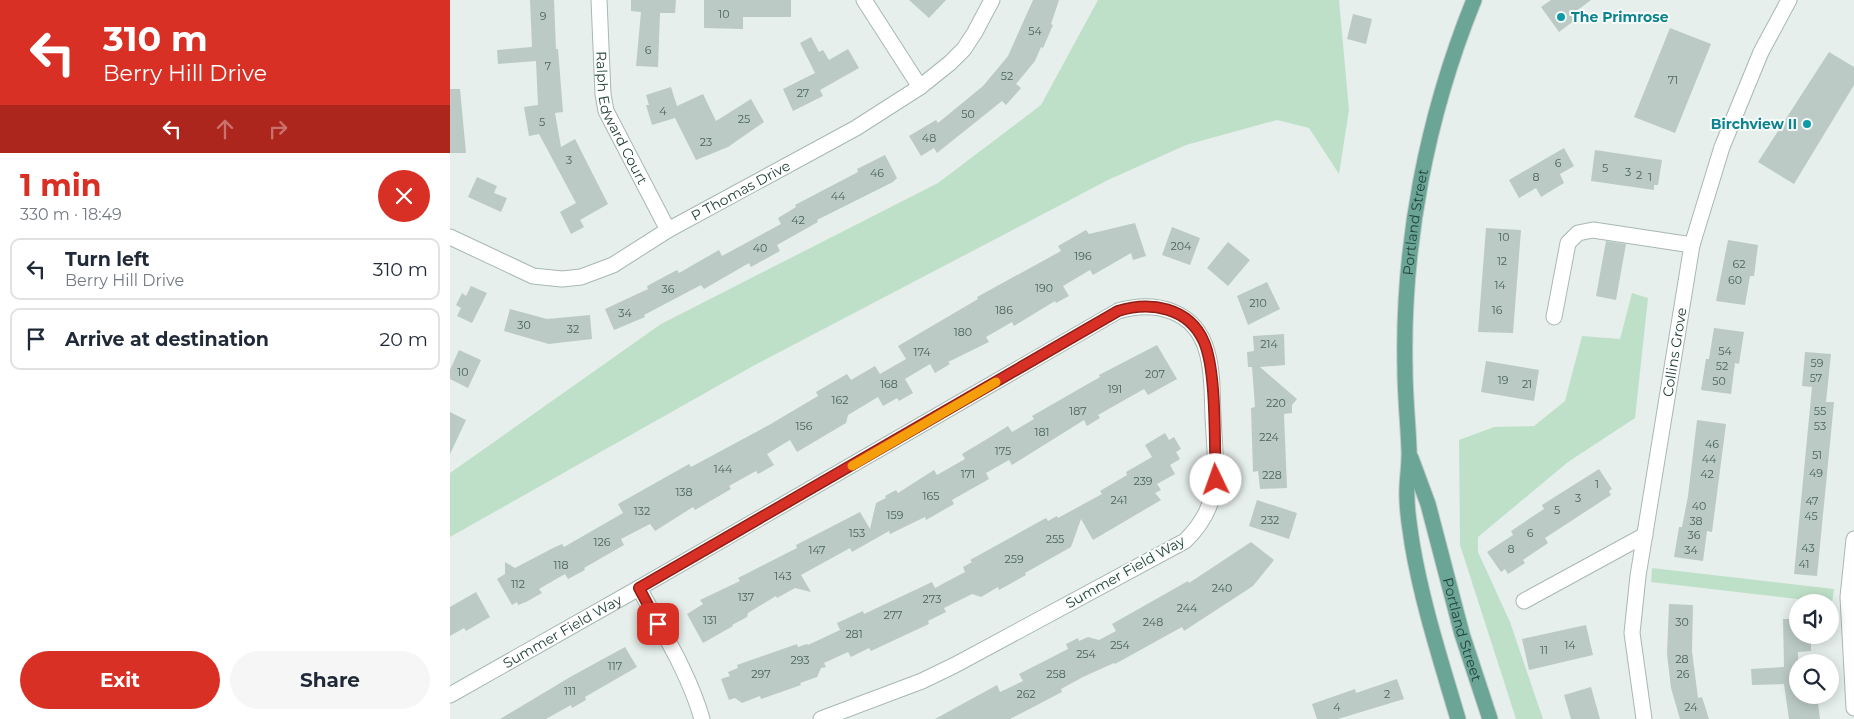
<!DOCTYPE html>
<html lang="en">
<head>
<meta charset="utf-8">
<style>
	body { margin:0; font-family:Montserrat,sans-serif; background:#f6f6f7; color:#1f2937; height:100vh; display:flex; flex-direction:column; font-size:19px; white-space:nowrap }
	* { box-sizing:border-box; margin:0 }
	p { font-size:16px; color:#747a83 }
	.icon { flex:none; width:28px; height:28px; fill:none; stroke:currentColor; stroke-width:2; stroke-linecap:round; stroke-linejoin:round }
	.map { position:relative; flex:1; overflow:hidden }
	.panel { display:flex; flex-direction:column; background:#fff; width:450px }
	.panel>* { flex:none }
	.top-card { background:#d93025; color:#fff; overflow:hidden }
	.controls { position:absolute; left:1339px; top:594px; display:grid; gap:10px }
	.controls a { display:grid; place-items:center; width:50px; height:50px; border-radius:50%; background:#fff; box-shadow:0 2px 12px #0003; font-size:25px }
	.pin { position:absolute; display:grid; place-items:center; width:42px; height:42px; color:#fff; margin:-21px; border-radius:10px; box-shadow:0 2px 8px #0006 }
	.me { position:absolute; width:55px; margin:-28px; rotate:357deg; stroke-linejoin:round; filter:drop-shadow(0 0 4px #0008) }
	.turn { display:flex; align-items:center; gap:18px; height:105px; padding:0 20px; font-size:22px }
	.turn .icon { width:65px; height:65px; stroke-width:2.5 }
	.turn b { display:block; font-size:35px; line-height:42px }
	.lanes { display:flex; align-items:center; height:48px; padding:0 20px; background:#0003; justify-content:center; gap:25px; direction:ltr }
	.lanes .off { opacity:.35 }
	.round { display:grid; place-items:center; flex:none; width:52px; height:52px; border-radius:26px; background:#f6f6f7 }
	.summary { display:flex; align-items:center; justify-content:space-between; height:85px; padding:0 20px }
	h1 { font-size:30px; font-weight:700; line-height:38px; color:#d93025 }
	.primary-button { display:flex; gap:10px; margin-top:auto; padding:10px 20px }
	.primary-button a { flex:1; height:58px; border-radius:30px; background:#d93025; color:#fff; font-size:20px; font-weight:700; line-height:58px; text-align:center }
	.primary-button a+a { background:#f6f6f7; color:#1f2937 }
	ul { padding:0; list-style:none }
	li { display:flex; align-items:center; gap:15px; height:62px; margin:0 10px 8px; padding:0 10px; border:2px solid #e0e1e3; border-radius:10px }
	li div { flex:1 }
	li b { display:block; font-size:19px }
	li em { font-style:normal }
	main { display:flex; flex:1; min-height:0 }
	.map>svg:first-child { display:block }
</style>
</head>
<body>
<main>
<section class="panel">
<div class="top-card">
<div class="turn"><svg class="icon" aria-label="left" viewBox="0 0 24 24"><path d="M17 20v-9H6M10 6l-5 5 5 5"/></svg><div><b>310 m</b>Berry Hill Drive</div></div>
<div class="lanes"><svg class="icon" aria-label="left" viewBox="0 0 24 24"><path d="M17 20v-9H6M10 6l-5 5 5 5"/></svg><svg class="icon off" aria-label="ahead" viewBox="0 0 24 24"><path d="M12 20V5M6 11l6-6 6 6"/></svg><svg class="icon off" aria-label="right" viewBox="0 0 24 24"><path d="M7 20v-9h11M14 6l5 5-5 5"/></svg></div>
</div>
<div class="summary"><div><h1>1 min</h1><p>330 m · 18:49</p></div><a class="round" style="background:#d93025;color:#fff"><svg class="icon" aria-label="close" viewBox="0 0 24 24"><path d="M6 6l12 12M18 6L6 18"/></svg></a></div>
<ul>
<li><svg class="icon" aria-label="left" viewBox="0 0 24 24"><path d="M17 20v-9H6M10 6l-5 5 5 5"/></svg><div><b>Turn left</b><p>Berry Hill Drive</p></div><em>310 m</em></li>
<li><svg class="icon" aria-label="arrive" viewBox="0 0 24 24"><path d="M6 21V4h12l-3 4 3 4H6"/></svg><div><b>Arrive at destination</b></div><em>20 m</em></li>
</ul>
<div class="primary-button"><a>Exit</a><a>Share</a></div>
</section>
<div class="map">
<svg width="1404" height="719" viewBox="0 0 1404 719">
	<rect width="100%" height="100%" fill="#e6efeb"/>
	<path fill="#bfe0c8" d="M648,0H889L899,110L889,174L859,128L827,120L736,145L658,180L303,366L0,537V473L211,324L488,183L591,105Z
		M1182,293L1198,298L1185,418L1118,462L1028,537V552L1060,622L1093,719H1066L1010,545L1009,440L1044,427L1084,426L1115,401L1132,336L1170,339Z
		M1202,568L1384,589L1382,603L1201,582Z"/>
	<path fill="#bbcac4" d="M80,0H104L106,49H108L113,112L105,113L111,147L125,139L158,204L130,220L134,227L121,234L110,212L126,203L89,134L79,136L74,107L88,105L86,61L48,64L47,50L82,47Z
		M181,0H226L225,13H210L208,67L186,66L191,12L181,11Z
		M254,0H341V17H293V29L254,28Z
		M459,0H496L479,18Z
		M583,0H609L601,24L603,25L593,48L591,47L585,61L566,84L571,88L556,105L552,101L487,153L484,148L471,156L459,136L486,120L488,123L533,86L558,56Z
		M1101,0H1141L1121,15L1125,20L1109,32L1091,7Z
		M903,14L922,19L916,44L897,39Z
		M1220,28L1261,44L1225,133L1184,117Z
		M361,37L369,52L373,50L379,60L398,49L409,68L370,90L373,96L343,111L333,89L365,73L350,43Z
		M1379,52L1404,67V85L1344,184L1308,162Z
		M221,87L227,106L253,94L266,121L301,99L314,122L278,147L246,160L225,118L202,125L196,105H199L196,95Z
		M0,89H10L16,153H0Z
		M1114,148L1124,166L1110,174L1114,183L1091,197L1086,188L1069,198L1059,180Z
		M1145,150L1212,160L1208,185H1204V190L1141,181Z
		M435,155L447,178L443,182L367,220L368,222L327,245L330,251L301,267L299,263L254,289L251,285L194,315L195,317L164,330L155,309L198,289L197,286L227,270L229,273L269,250L272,256L331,224L328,218L346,207L345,205L408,172L407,169Z
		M27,177L47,186L44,193L57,198L51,212L18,197Z
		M685,223L696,256L683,260L681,253L643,275L640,270L613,286L619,296L606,303L605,301L564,326L562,322L536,337L539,342L498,362L500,364L485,373L480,364L455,379L463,393L449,401L447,398L433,406L428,397L398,415L396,423L347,452L340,440L317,454L324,465L308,474L306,471L279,486L281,489L245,510L243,507L205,531L200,524L171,539L174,545L134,568L135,570L118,579L115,574L89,589L92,593L76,602L68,605L67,602L62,605L47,579L55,574V562L65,568L103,548L112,544L114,547L173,513L168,504L239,464L241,467L319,425L368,396L366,392L397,374L401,380L425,366L430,374L456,359L448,346L528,299L527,297L611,251L608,246L636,230L639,234Z
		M722,227L750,238L740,265L712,255Z
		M1036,228L1071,230L1063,333L1028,332Z
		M1278,240L1308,245L1304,276H1300L1295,305L1266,301Z
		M1156,241L1176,244L1166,300L1146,296Z
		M778,242L800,260L778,286L757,268Z
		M817,282L830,309L798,325L787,296Z
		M21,286L37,293L22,323L7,316L11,308L6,305L12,293L16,296Z
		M60,309L97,319L140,315L142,339L99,344L54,331Z
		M1264,328L1294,332L1289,364L1285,363L1281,394L1251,390L1256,359H1259Z
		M834,334L835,365L810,367L847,399L842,405V413L834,414L837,488L810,489L808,471L803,472L801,408L805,407L802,367H798L797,352L804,351L803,336Z
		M707,345L727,379L698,395L694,389L648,415L650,418L637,426L634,420L562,465L559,460L536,473L539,479L502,500L504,504L476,520L475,517L440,534L439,531L402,552L400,548L351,575L361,592L345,588L327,598L326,596L298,613L297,617L282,625L283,626L253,643L237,614L253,604L250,600L290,581L288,578L347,548L346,545L410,512L420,529L426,503L436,498L435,496L446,490L448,493L484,470L487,475L515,459L512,454L542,436L558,426L562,432L584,419L582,416L650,377L649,375Z
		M9,350L31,360L18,388L0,379V370Z
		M1355,352L1381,354L1376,402H1384L1367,576L1344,574L1362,387L1352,386Z
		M1036,361L1089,370L1084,401L1031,392Z
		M0,412L16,420L0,454Z
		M1247,420L1276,424L1262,532L1257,531L1253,561L1224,557L1229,527H1232L1238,496Z
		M715,433L719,440L724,437L731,449L726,452L730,459L720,465L725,474L707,484L711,490L705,493L711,500L643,540L631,519L621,547L575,573L576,575L549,590L548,587L531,597L522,594L494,608L496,612L478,621L479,624L421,651L419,648L401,657L398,652L374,663L376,667L371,668L367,677L350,683L351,685L311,699L310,696L292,703L285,698L279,700L271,679L280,676L278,672L288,668L287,665L347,644L348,647L357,644L358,645L390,630L387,623L413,611L414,614L482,582L485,588L515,572L513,567L522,562L520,560L596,518L598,521L607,516L608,518L652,494L650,491L677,475L676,472L702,457L695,445Z
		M1149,469L1162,489L1159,491L1161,495L1095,538L1098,543L1073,560L1075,563L1058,574L1055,569L1051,572L1037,552L1063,535L1061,531L1094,509L1092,505Z
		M807,500L847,513L839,539L799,526Z
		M801,542L824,560L803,586L734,631L732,627L665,664L664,663L633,677L611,689L612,692L560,719H485L547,685L550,692L573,681L569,674L618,649L616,644L628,638L629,641L638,637L649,640L666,631L662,624L738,581L739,583Z
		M26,592L40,617L16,631L14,628L0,636V607Z
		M1219,604L1243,605L1242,651L1248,698L1252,697L1259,719H1230L1221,688L1217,654Z
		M1333,619H1348V635H1361V651L1348,652V695H1367L1370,719H1339L1334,684L1302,685L1301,669L1334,667Z
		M1136,625L1143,655L1079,670L1072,639Z
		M175,647L187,667L135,697L136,700L122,708L121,705L96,719H50L122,676Z
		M947,679L954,699L888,719H867L862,704L905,689L906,693Z
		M1141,687L1150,719H1121L1114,695Z"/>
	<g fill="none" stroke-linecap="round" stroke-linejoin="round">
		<defs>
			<g id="minor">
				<path id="s1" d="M149,0L153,94L156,111L218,230"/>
				<path d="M414,0L470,87"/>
				<path id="s2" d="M0,237L83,276L112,279L131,277L163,265L218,230L406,128L470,87L500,63L514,49L525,32L542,0"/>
				<path d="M1104,317L1118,243L1128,233L1143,230L1242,245"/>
				<path d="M1404,539L1398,597L1404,708"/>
				<path d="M189,588C212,631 239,673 252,719"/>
				<path d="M1074,601L1195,535"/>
				<path id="s3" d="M0,695L189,588L668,311C705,300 746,310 757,352C763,372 762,395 763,416C765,467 775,502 735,541L505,665L472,681L371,719"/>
				<path id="s4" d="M1194,719L1182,633L1188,576L1242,245L1272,147L1311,52L1339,0"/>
			</g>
			<g id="major">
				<path id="s5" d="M961,458L978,504L1012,634L1040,719"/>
				<path id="s6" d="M1008,719C991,661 972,603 962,543C960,528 957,513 957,498C956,482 960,465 959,449C958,422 955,396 955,369C952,244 977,116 1024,0"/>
			</g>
		</defs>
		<use href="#minor" stroke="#a8b8b2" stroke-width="17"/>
		<use href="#major" stroke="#c2cac8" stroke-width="17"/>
		<use href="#minor" stroke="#fff" stroke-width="15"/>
		<use href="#major" stroke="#6aa596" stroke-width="15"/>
	</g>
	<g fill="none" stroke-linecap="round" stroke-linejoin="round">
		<defs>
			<path id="route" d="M208,624L189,588L668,311C700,301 739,307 754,342C767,372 764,445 766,480"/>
		</defs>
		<use href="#route" stroke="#8d1f18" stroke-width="12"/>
		<use href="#route" stroke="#d93025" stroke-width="9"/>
		<path stroke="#f59e0b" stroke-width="9" d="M402,466L546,382"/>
	</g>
	<g fill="#0f9aa8" stroke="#f7fbf9" stroke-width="2">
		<circle cx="1111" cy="17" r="5"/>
		<circle cx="1357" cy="124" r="5"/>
	</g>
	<g text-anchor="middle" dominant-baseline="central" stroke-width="4" stroke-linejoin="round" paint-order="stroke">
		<g font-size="11" fill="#4a645c">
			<text x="274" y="14">10</text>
			<text x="93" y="16">9</text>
			<text x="585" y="31">54</text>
			<text x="198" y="50">6</text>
			<text x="98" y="66">7</text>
			<text x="557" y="76">52</text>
			<text x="1223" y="80">71</text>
			<text x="353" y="93">27</text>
			<text x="213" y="111">4</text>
			<text x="518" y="114">50</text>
			<text x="294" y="119">25</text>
			<text x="92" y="122">5</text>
			<text x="479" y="138">48</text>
			<text x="256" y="142">23</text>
			<text x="119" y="160">3</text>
			<text x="1108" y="163">6</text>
			<text x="1155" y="168">5</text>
			<text x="1178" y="172">3</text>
			<text x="427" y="173">46</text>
			<text x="1189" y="175">2</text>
			<text x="1086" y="177">8</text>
			<text x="1200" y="177">1</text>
			<text x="388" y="196">44</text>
			<text x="348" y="220">42</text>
			<text x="1054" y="237">10</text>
			<text x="731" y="246">204</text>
			<text x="310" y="248">40</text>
			<text x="633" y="256">196</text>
			<text x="1052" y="261">12</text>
			<text x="1289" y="264">62</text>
			<text x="1285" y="280">60</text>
			<text x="1050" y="285">14</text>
			<text x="594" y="288">190</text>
			<text x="218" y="289">36</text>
			<text x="808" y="303">210</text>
			<text x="554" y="310">186</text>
			<text x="1047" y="310">16</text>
			<text x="175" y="313">34</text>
			<text x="74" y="325">30</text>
			<text x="123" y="329">32</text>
			<text x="513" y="332">180</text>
			<text x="819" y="344">214</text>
			<text x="1275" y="351">54</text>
			<text x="472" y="352">174</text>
			<text x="1367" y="363">59</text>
			<text x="1272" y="366">52</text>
			<text x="13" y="372">10</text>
			<text x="705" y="374">207</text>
			<text x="1366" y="378">57</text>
			<text x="1053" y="380">19</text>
			<text x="1269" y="381">50</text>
			<text x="439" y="384">168</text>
			<text x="1077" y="384">21</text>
			<text x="665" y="389">191</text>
			<text x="390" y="400">162</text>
			<text x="826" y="403">220</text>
			<text x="628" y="411">187</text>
			<text x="1370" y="411">55</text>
			<text x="354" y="426">156</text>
			<text x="1370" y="426">53</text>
			<text x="592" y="432">181</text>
			<text x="819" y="437">224</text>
			<text x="1262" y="444">46</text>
			<text x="553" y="451">175</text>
			<text x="1367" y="455">51</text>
			<text x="1259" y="459">44</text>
			<text x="273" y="469">144</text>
			<text x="1366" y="473">49</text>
			<text x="518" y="474">171</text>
			<text x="1257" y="474">42</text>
			<text x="822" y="475">228</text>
			<text x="693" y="481">239</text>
			<text x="1147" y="484">1</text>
			<text x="234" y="492">138</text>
			<text x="481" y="496">165</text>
			<text x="1128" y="498">3</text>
			<text x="669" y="500">241</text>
			<text x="1362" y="501">47</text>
			<text x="1249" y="506">40</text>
			<text x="1107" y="510">5</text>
			<text x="192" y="511">132</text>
			<text x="445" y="515">159</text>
			<text x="1361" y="516">45</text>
			<text x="820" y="520">232</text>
			<text x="1246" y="521">38</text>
			<text x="407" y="533">153</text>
			<text x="1080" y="533">6</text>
			<text x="1244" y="535">36</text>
			<text x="605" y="539">255</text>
			<text x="152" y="542">126</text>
			<text x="1358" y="548">43</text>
			<text x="1061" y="549">8</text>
			<text x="367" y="550">147</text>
			<text x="1241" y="550">34</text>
			<text x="564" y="559">259</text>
			<text x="1354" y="564">41</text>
			<text x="111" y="565">118</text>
			<text x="333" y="576">143</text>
			<text x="68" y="584">112</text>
			<text x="772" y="588">240</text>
			<text x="296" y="597">137</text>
			<text x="482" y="599">273</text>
			<text x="737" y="608">244</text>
			<text x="443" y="615">277</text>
			<text x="260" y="620">131</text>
			<text x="703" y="622">248</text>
			<text x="1232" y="622">30</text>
			<text x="404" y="634">281</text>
			<text x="670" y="645">254</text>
			<text x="1120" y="645">14</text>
			<text x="1094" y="650">11</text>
			<text x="636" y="654">254</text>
			<text x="1232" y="659">28</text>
			<text x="350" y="660">293</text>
			<text x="165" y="666">117</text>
			<text x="311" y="674">297</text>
			<text x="606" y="674">258</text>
			<text x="1233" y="674">26</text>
			<text x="120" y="691">111</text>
			<text x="576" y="694">262</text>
			<text x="937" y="694">2</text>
			<text x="887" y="707">4</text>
			<text x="1241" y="707">24</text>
		</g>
		<g font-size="14" font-weight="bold" fill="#0d838f" stroke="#f7fbf9" text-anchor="start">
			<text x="1121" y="17">The Primrose</text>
			<text x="1347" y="124" text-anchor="end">Birchview II</text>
		</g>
		<g font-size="14" fill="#24423a" stroke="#f7fbf9">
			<text stroke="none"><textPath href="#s1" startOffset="122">Ralph Edward Court</textPath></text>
			<text stroke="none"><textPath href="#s2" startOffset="322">P Thomas Drive</textPath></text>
			<text stroke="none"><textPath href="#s6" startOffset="504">Portland Street</textPath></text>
			<text stroke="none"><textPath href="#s4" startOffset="371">Collins Grove</textPath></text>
			<text transform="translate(675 572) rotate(-29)">Summer Field Way</text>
			<text stroke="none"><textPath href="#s5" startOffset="179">Portland Street</textPath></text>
			<text stroke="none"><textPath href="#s3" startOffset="129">Summer Field Way</textPath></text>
		</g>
	</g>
</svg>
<div class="controls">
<a><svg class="icon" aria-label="sound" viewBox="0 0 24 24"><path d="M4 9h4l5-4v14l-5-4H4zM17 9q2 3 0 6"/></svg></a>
<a><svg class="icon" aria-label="search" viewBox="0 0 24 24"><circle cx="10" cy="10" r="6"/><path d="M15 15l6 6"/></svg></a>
</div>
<div class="pin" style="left:208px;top:624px;background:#d93025"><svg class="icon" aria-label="arrive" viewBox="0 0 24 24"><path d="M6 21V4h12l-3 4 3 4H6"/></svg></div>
<svg class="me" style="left:766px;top:480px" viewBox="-20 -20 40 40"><circle r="19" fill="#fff"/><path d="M0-13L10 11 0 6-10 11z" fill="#d93025"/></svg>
</div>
</main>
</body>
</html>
